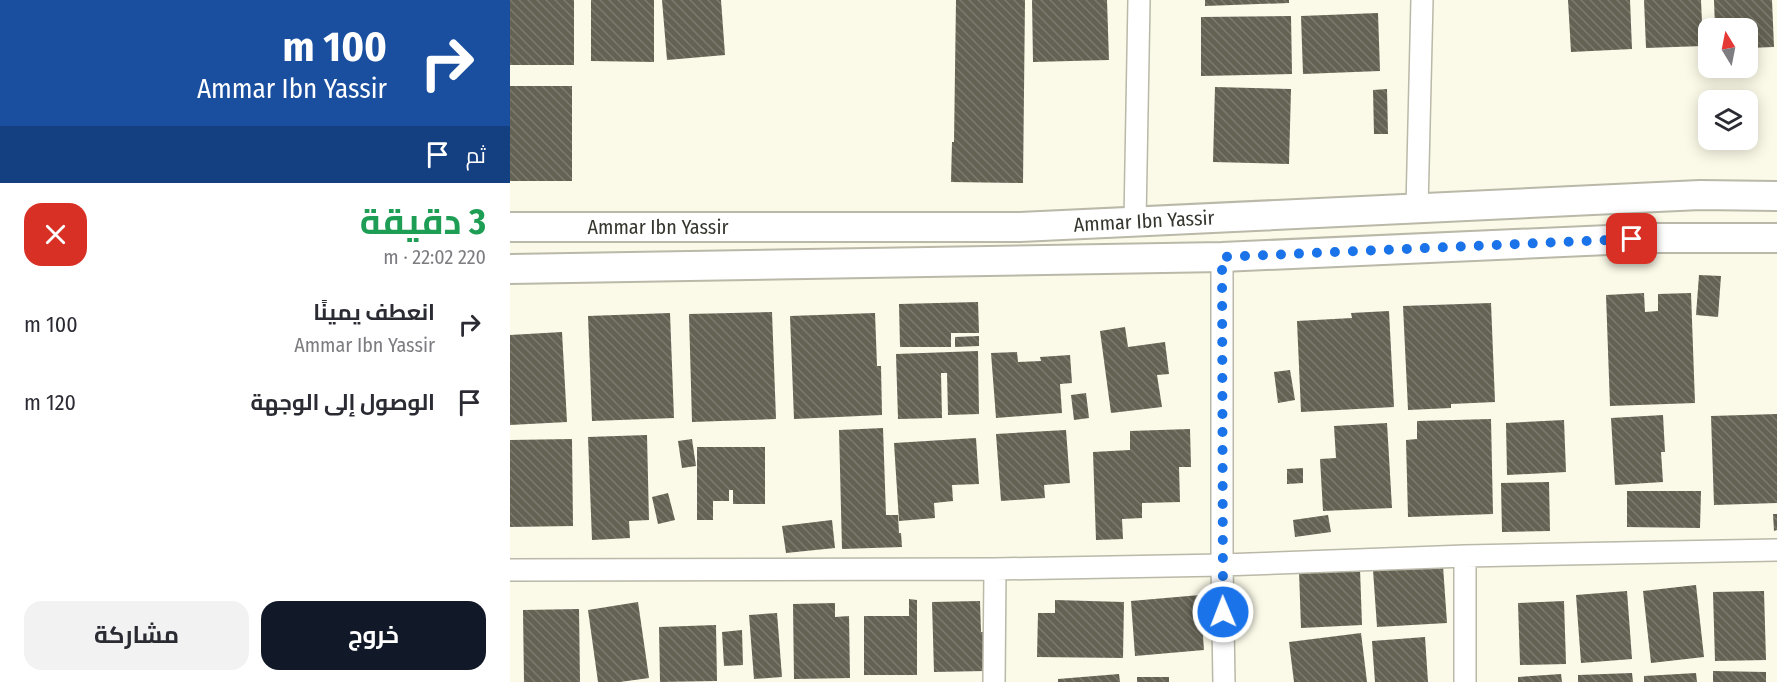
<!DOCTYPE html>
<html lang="ar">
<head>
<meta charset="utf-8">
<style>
	body { margin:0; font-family:"Fira Sans Condensed",Cairo,sans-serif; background:#f2f2f3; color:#2b2b33; direction:rtl; height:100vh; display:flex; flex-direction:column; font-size:22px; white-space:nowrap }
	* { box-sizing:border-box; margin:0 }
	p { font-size:20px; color:#7c7c81 }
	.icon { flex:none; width:33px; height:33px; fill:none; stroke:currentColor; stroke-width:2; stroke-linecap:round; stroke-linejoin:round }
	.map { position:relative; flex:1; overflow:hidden; direction:ltr }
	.side { display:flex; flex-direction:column; background:#fff; width:510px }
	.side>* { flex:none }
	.banner { background:#1a4fa0; color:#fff; overflow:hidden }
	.needle { width:39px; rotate:350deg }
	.tools { position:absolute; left:1188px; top:18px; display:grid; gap:12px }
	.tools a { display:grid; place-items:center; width:60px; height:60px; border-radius:12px; background:#fff; box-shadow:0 3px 15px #0003; font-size:30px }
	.pin { position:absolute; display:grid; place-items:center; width:51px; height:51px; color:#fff; margin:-26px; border-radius:12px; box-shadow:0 3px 9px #0006 }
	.me { position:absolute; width:66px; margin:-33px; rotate:359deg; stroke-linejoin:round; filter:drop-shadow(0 0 4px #0008) }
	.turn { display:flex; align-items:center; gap:21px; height:126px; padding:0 24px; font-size:27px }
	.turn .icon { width:78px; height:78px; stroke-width:2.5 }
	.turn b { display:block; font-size:42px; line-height:51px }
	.then { display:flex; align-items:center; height:57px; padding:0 24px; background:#0003; gap:12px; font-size:22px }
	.round { display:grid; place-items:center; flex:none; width:63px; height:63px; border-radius:18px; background:#f2f2f3 }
	.summary { display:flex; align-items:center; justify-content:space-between; height:102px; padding:0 24px }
	h1 { font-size:36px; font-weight:700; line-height:45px; color:#1e9e55 }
	.primary-button { display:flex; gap:12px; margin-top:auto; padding:12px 24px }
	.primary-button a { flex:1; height:69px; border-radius:18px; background:#111827; color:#fff; font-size:24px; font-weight:700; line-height:69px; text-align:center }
	.primary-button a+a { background:#f2f2f3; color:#2b2b33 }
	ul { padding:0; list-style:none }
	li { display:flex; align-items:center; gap:18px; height:78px; padding:0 24px }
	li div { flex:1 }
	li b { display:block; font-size:22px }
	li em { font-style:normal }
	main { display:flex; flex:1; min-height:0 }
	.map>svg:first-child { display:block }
</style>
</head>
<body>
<main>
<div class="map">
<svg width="1267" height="682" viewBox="0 0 1267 682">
	<defs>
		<pattern id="building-back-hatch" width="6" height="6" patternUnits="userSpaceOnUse" patternTransform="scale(1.5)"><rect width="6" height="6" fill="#646253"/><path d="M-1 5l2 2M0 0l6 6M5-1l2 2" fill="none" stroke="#7c7a6e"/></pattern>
	</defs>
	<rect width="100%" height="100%" fill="#fbfae8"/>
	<path fill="url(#building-back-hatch)" d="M0,0H64V65H0Z
		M81,0H144V62L81,61Z
		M152,0H211L215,55L157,60Z
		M446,0H515L513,183L441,182L442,142H444Z
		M522,0H597L599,60L523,62Z
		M695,0H779V3L695,6Z
		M1058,0H1120L1122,49L1061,52Z
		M1134,0H1191L1193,46L1136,48Z
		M1204,0H1262L1264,47L1238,48V28H1205Z
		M868,13L870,71L793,74L791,16Z
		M781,16L782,74L691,76V17Z
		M1195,35H1198V49H1195Z
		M0,86H62V181H0Z
		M705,87L781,89L779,164L703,162Z
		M877,89L878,134H864L863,90Z
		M1189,275L1211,276L1208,317L1186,315Z
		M1134,293L1135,312L1148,311V294L1181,293L1185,403L1100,406L1096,295Z
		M468,302L469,333H441V347H390L389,304Z
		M981,303L985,402L941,404V408L898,410L893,306Z
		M879,311L884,407L791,412L787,321L842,318L841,313Z
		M262,312L266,419L182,422L179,314Z
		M160,313L164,418L82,421L78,316Z
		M365,313L367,366H371L372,415L284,419L280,316Z
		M615,327L618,347L655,342L659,374L647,375L652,407L601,413L590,331Z
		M52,332L57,422L0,425V335Z
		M469,336V346L445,347V337Z
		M468,351L469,414L438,415L437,373H431L432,418L388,419L386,354Z
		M507,352L508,362L531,361L530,357L560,355L562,383L550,384L552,413L486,418L481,353Z
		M780,370L785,400L768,403L764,372Z
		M576,393L579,418L564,420L561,395Z
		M1267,414V503L1204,505L1201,416Z
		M1153,415L1155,452H1151L1153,482L1105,485L1101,418Z
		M981,419L983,514L898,517L896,440L907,439V421Z
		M1054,420L1056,472L997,475L996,423Z
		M877,423L882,508L813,511L810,459L826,458L824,426Z
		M373,428L376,515H388L389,533H391L392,547L332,549L329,430Z
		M680,429L681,467H669L670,502L632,503V518L612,519L613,539L586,540L583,452L620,450V431Z
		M556,430L560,483L534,485L535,498L491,501L486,434Z
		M137,435L139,520L119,521L120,538L82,540L78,437Z
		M466,438L469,484L442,485L443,501L424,503L425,518L389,521L384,443Z
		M62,439L63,526L0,527V440Z
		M182,439L186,466L172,468L168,441Z
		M187,447H255V504H223V490H219V501H203V520H187Z
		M793,468V483L777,484V469Z
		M1039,482L1040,531L992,532L991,483Z
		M1117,491H1191L1190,528L1117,527Z
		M158,493L165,520L148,524L142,497Z
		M1263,514H1267V530L1264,531Z
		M818,515L821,532L785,537L783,520Z
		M322,520L325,548L276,553L272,526Z
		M933,566L937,623L867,627L863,570Z
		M850,569L852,625L791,628L789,571Z
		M1186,585L1194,657L1141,663L1133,591Z
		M1117,591L1122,659L1071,663L1066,595Z
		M1254,591L1256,660L1205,661L1203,592Z
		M690,595L694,650L625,656L621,601Z
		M399,599L407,600V675H354V616H399Z
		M545,600L614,602L613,658L527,657L528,613H545Z
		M470,601L471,632H474L475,671L424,672L422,602Z
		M1054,601L1056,664L1010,665L1008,603Z
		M128,602L139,678L110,682H88L78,610Z
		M325,603V617L339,616L340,678L284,679L283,604Z
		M69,609L70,682H14L13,610Z
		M267,613L272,677L244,679L239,615Z
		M206,625L207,681L150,682L149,627Z
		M232,630L233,665L214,666L212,632Z
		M851,633L857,682H784L779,642Z
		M915,637L918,682H865L862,641Z
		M1203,671L1256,672V682H1203Z
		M1122,673L1123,682H1068V675Z
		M1186,673L1187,682H1134V676Z
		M609,674L610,682H548V679Z
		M1051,674L1052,682H1008V677Z
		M627,677H659V682H627Z"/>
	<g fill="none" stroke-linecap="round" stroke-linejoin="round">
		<defs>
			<path id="street" d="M907,208L912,0
				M625,221L629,0
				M712,257V565L714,682
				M0,570L485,569L712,565L955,556L1267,550
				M484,682L485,569
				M955,682V556"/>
			<path id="secondary" d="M0,227H510L1190,195L1267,196
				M0,269L712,257L1144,238H1267"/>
		</defs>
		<use href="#street" stroke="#bab8a8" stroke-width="24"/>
		<use href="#secondary" stroke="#bab8a8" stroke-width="32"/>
		<use href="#street" stroke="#fff" stroke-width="21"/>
		<use href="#secondary" stroke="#fff" stroke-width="28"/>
	</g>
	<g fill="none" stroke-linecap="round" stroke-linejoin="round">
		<path stroke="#1a73e8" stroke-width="10" stroke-dasharray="0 18" d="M713,612L712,257L1122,239"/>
	</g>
	<g text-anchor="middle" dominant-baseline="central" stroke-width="6" stroke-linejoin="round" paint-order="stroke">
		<g font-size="20" fill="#36362f" stroke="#fff">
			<text transform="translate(634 221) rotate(-3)">Ammar Ibn Yassir</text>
			<text x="148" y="227">Ammar Ibn Yassir</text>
		</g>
	</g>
</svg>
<div class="tools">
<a><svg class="needle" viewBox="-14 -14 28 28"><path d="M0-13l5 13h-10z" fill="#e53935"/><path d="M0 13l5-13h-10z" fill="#7c7c81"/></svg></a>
<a><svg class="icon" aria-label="layers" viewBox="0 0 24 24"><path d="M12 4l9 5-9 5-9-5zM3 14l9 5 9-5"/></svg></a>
</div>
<div class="pin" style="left:1122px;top:239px;background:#d93025"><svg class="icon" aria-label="arrive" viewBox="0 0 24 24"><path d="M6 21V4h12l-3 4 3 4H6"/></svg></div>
<svg class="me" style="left:713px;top:612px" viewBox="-20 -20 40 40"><circle r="17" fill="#1a73e8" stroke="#fff" stroke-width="3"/><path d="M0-11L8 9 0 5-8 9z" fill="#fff"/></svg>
</div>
<section class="side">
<div class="banner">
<div class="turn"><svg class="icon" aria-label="right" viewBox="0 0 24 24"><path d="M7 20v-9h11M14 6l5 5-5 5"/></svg><div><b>100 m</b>Ammar Ibn Yassir</div></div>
<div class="then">ثم<svg class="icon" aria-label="arrive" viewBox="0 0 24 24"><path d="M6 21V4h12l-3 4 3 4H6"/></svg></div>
</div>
<div class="summary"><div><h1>3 دقيقة</h1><p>220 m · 22:02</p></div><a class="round" style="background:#d93025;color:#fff"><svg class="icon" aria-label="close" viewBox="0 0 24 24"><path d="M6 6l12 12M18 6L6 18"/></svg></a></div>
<ul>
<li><svg class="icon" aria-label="right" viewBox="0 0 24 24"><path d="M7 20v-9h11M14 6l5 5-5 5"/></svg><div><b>انعطف يمينًا</b><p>Ammar Ibn Yassir</p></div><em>100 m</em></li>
<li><svg class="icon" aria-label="arrive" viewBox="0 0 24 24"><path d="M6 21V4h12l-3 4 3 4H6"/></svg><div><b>الوصول إلى الوجهة</b></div><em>120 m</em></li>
</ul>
<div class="primary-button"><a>خروج</a><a>مشاركة</a></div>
</section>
</main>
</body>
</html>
